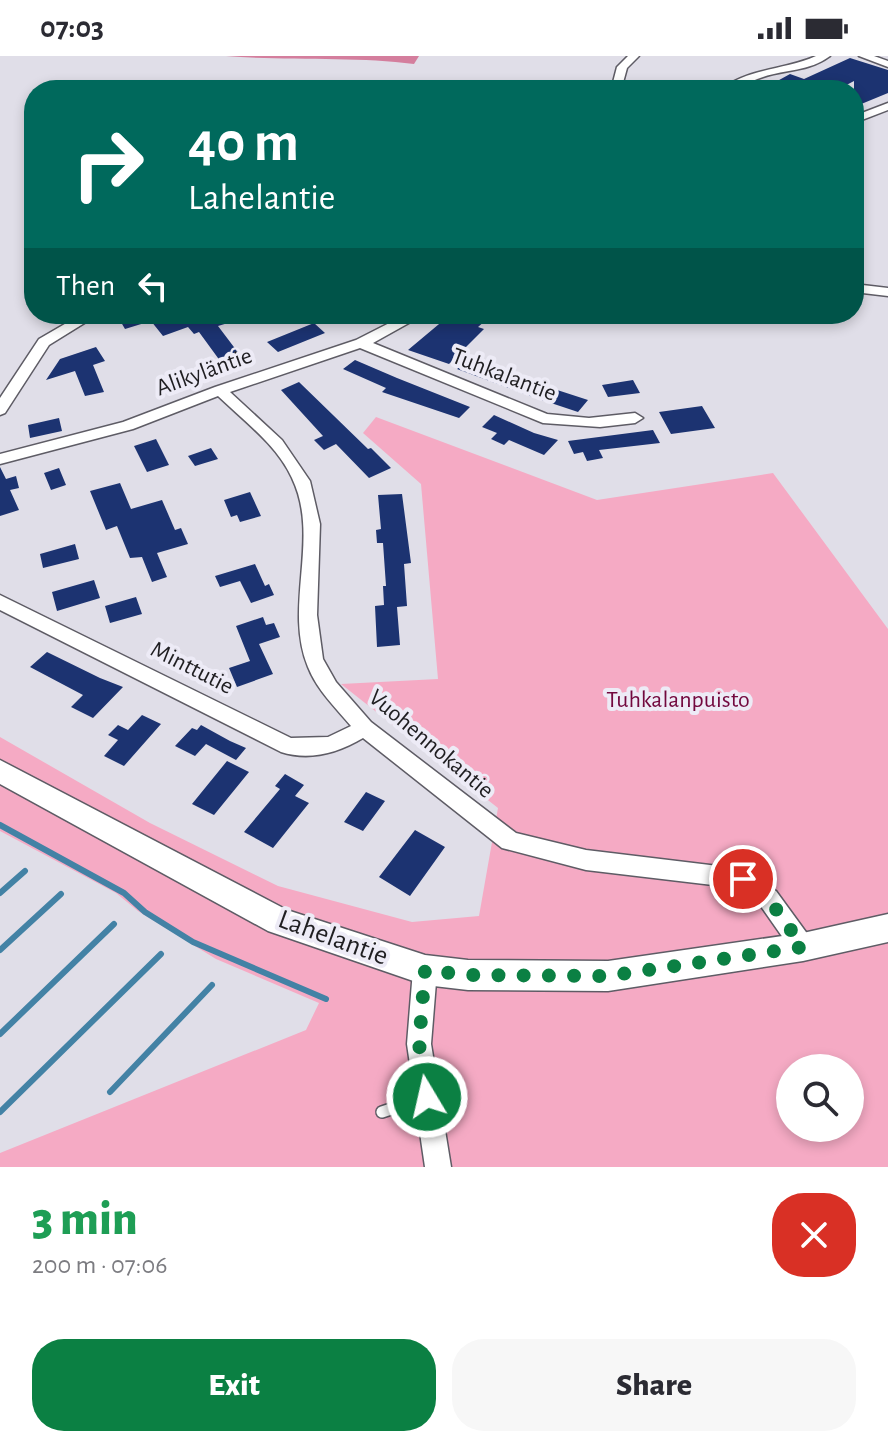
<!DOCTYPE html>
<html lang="en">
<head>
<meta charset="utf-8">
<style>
	body { margin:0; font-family:"Alegreya Sans",sans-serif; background:#f7f7f7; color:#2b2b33; height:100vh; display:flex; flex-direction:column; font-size:30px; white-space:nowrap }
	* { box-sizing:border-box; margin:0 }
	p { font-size:26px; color:#7c7c81 }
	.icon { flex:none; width:44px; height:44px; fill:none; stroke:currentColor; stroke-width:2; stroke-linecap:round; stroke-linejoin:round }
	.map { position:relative; height:1111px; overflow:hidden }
	.drawer { display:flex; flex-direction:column; background:#fff; flex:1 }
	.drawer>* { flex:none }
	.banner { position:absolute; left:24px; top:24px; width:840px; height:244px; border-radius:32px; box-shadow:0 4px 12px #0003; background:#00695c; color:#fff; overflow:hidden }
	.tools { position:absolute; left:776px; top:998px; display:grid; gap:16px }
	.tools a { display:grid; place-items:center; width:88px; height:88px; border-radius:50%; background:#fff; box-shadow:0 4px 12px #0003; font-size:40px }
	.pin { position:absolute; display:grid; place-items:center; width:68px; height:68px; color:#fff; margin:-34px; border:4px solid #fff; border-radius:50%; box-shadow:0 2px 8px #0007 }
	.me { position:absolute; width:88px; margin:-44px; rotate:351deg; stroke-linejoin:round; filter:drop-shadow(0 0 6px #0008) }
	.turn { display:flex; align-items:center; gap:28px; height:168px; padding:0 32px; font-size:36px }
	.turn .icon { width:104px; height:104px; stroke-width:2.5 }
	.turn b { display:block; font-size:56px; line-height:68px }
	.then { display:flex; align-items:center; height:76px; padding:0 32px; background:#0003; gap:16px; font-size:30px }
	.round { display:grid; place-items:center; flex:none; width:84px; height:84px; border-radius:32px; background:#f7f7f7 }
	.overview { display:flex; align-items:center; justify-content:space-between; height:136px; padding:0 32px }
	h1 { font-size:48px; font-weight:800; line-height:60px; color:#1e9e55 }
	.action { display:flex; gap:16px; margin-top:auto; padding:16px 32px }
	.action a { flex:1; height:92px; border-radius:32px; background:#0b8043; color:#fff; font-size:32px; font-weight:800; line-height:92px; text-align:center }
	.action a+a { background:#f7f7f7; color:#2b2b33 }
	.status { display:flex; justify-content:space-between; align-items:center; height:56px; padding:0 40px; background:#fff; direction:ltr }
	.status svg { height:22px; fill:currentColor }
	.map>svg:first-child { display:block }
</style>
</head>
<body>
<div class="status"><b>07:03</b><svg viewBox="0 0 49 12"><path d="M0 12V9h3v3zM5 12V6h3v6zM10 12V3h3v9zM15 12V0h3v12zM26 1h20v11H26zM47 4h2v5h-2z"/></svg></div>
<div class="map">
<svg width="888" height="1111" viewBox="0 0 888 1111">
	<rect width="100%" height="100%" fill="#e0dee8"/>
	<path fill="#f5aac4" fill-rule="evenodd" d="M376,361L597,444L773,417L888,573V1111H0V1097L306,974L319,947L216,903L138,855L116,837L0,775V681L150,767L278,830L412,866L479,860L498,752L341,628L438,623L421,428L363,377ZM790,1012H850V1072H790Z"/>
	<path fill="#d47e9d" d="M226,0H419L414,8C357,0 287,5 226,0Z"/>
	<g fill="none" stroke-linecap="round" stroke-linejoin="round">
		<path stroke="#4382a5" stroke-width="6" d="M0,769L124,837L145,856L193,886L326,943
			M0,837L25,815
			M0,894L61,838
			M0,978L114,868
			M110,1036L212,929
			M0,1056L161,898"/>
	</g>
	<path fill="#1c3371" d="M850,2L888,14V37L854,51V25L837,34H761L790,18L804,23Z
		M128,258H220L228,267L218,270L246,307L226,313L199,276L194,278L188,271L163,280L151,265L125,273L118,261Z
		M451,258H493L478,271L484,273L449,308L408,294Z
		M314,267L325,277L278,296L267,286Z
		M96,291L105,305L93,309L104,336L85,340L75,315L46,324L60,303Z
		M467,303L511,319L588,344L578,356L533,341L457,313Z
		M355,304L397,322L470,351L459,362L382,336L386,332L343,313Z
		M633,324L640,337L608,341L602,329Z
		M299,326L368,393L371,392L391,412L369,422L336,388L324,394L314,384L323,380L281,334Z
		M702,350L715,372L671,378L659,356Z
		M494,359L534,377L558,384L544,399L509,384L504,389L491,383L497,377L482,371Z
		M59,362L62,375L30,382L28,369Z
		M653,374L660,387L599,394L603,402L587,405L583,396L574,398L568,385Z
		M156,383L169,409L147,416L134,390Z
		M211,392L218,403L195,410L188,400Z
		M0,411L6,423L16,420L19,432L10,434L19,454L0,460Z
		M59,412L66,429L51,434L44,417Z
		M120,427L131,453L162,444L175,474L181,472L188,488L157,497L167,521L152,526L142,501L130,502L117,470L106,474L90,435Z
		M250,436L261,460L240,466L237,459L231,461L224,444Z
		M402,438L411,507L404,508L407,550L397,551L400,589L377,591L375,550L384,549L383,530H386L383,487H377L376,474L381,473L378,439Z
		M75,488L79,503L43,512L40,498Z
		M255,508L265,530L269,528L274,539L251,547L240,525L220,531L215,520Z
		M94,524L100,542L57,555L52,536Z
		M136,541L142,558L110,567L105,550Z
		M263,561L266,569L274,567L280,581L259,588L273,618L237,631L229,612L250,605L236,570Z
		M47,596L100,622L123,631L93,662L71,651L83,639L30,611Z
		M142,659L161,668L124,710L104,700L118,684L108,679L118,669L128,674Z
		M201,669L230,685L246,692L236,704L206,688L195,700L175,690L192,672L197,674Z
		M227,705L249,716L214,759L192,748Z
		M285,718L304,729L295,740L309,747L273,792L244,776L280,733L275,730Z
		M366,736L385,745L363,775L344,766Z
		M415,774L445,791L410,840L379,821Z"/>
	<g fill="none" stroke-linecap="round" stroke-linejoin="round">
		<defs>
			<path id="service" d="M382,1056L424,1042"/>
			<path id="minor" d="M628,0H639L627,12L621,34H611L617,11Z
				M816,0H830C808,16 787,13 763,21C747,26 737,34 720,34C748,12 785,14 816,0Z
				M859,0H874L888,5V11Z
				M888,47V54L854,67V60Z
				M854,228L888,232V240L854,236Z
				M82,258H99L49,289L5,357L0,359V342L39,283Z
				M407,258H425L373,287L547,358L589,362L635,357L643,362L635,367L600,371L543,367L360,292L230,336L282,384L310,425L320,468L317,559L323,603L336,626L371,666L516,777L586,794L743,813L776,835L811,883L814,891L811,899L803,902L795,899L760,849L738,832L586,814L502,792L363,682C338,697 309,705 281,696L0,554V539L291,682L328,681L351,670C335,651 317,634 308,611C283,550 321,482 292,422C277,389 244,365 218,340L133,373L0,408V398L123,366L215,331L356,284Z
				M425,903L433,906L437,914L431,988L451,1111H425L407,988L413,914L417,906Z"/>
			<path id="secondary" d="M0,704L287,854L425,899L468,904L608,905L803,877L888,858V886L803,905L608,935L468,934L425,929L268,875L0,728Z"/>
		</defs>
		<use href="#service" stroke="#5e5c65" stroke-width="14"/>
		<use href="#minor" stroke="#5e5c65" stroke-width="3"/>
		<use href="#secondary" stroke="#5e5c65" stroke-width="3"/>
		<use href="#service" stroke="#fff" stroke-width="11"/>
		<use href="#minor" fill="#fff" fill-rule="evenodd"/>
		<use href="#secondary" fill="#fff" fill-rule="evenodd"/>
	</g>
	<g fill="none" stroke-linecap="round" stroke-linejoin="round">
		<path stroke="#0b8043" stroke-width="14" stroke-dasharray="0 25.2" d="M427,1041L419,988L425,914L468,919L608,920L803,891L768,842L743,823"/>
	</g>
	<g text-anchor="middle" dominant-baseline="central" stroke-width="8" stroke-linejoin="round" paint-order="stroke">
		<g font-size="24" fill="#1f1e21" stroke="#edebf6">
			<text transform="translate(204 316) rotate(-20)">Alikyläntie</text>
			<text transform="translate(504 319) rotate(21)">Tuhkalantie</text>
			<text transform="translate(192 612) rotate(27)">Minttutie</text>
			<text transform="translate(431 688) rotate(40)">Vuohennokantie</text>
		</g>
		<g font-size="24" fill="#72083e" stroke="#edebf6">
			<text x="678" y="644">Tuhkalanpuisto</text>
		</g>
		<g font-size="28" fill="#1f1e21" stroke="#edebf6">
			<text transform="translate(333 882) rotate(20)">Lahelantie</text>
		</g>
	</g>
</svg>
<div class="tools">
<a><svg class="icon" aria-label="search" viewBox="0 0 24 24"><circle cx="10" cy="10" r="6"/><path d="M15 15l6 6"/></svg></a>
</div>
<div class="pin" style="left:743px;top:823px;background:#d93025"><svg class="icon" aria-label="arrive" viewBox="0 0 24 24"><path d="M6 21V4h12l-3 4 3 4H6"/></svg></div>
<svg class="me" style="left:427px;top:1041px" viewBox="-20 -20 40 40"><circle r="17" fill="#0b8043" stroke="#fff" stroke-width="3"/><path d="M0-11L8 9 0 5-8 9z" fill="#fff"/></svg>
<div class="banner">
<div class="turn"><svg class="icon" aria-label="right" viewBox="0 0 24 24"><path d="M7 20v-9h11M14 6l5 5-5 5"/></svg><div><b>40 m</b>Lahelantie</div></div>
<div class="then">Then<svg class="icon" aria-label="left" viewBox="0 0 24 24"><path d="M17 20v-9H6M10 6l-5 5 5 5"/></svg></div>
</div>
</div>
<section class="drawer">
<div class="overview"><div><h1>3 min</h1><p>200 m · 07:06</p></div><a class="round" style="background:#d93025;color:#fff"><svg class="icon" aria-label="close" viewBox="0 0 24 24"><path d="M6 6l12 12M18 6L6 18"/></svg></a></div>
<div class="action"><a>Exit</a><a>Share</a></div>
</section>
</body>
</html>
